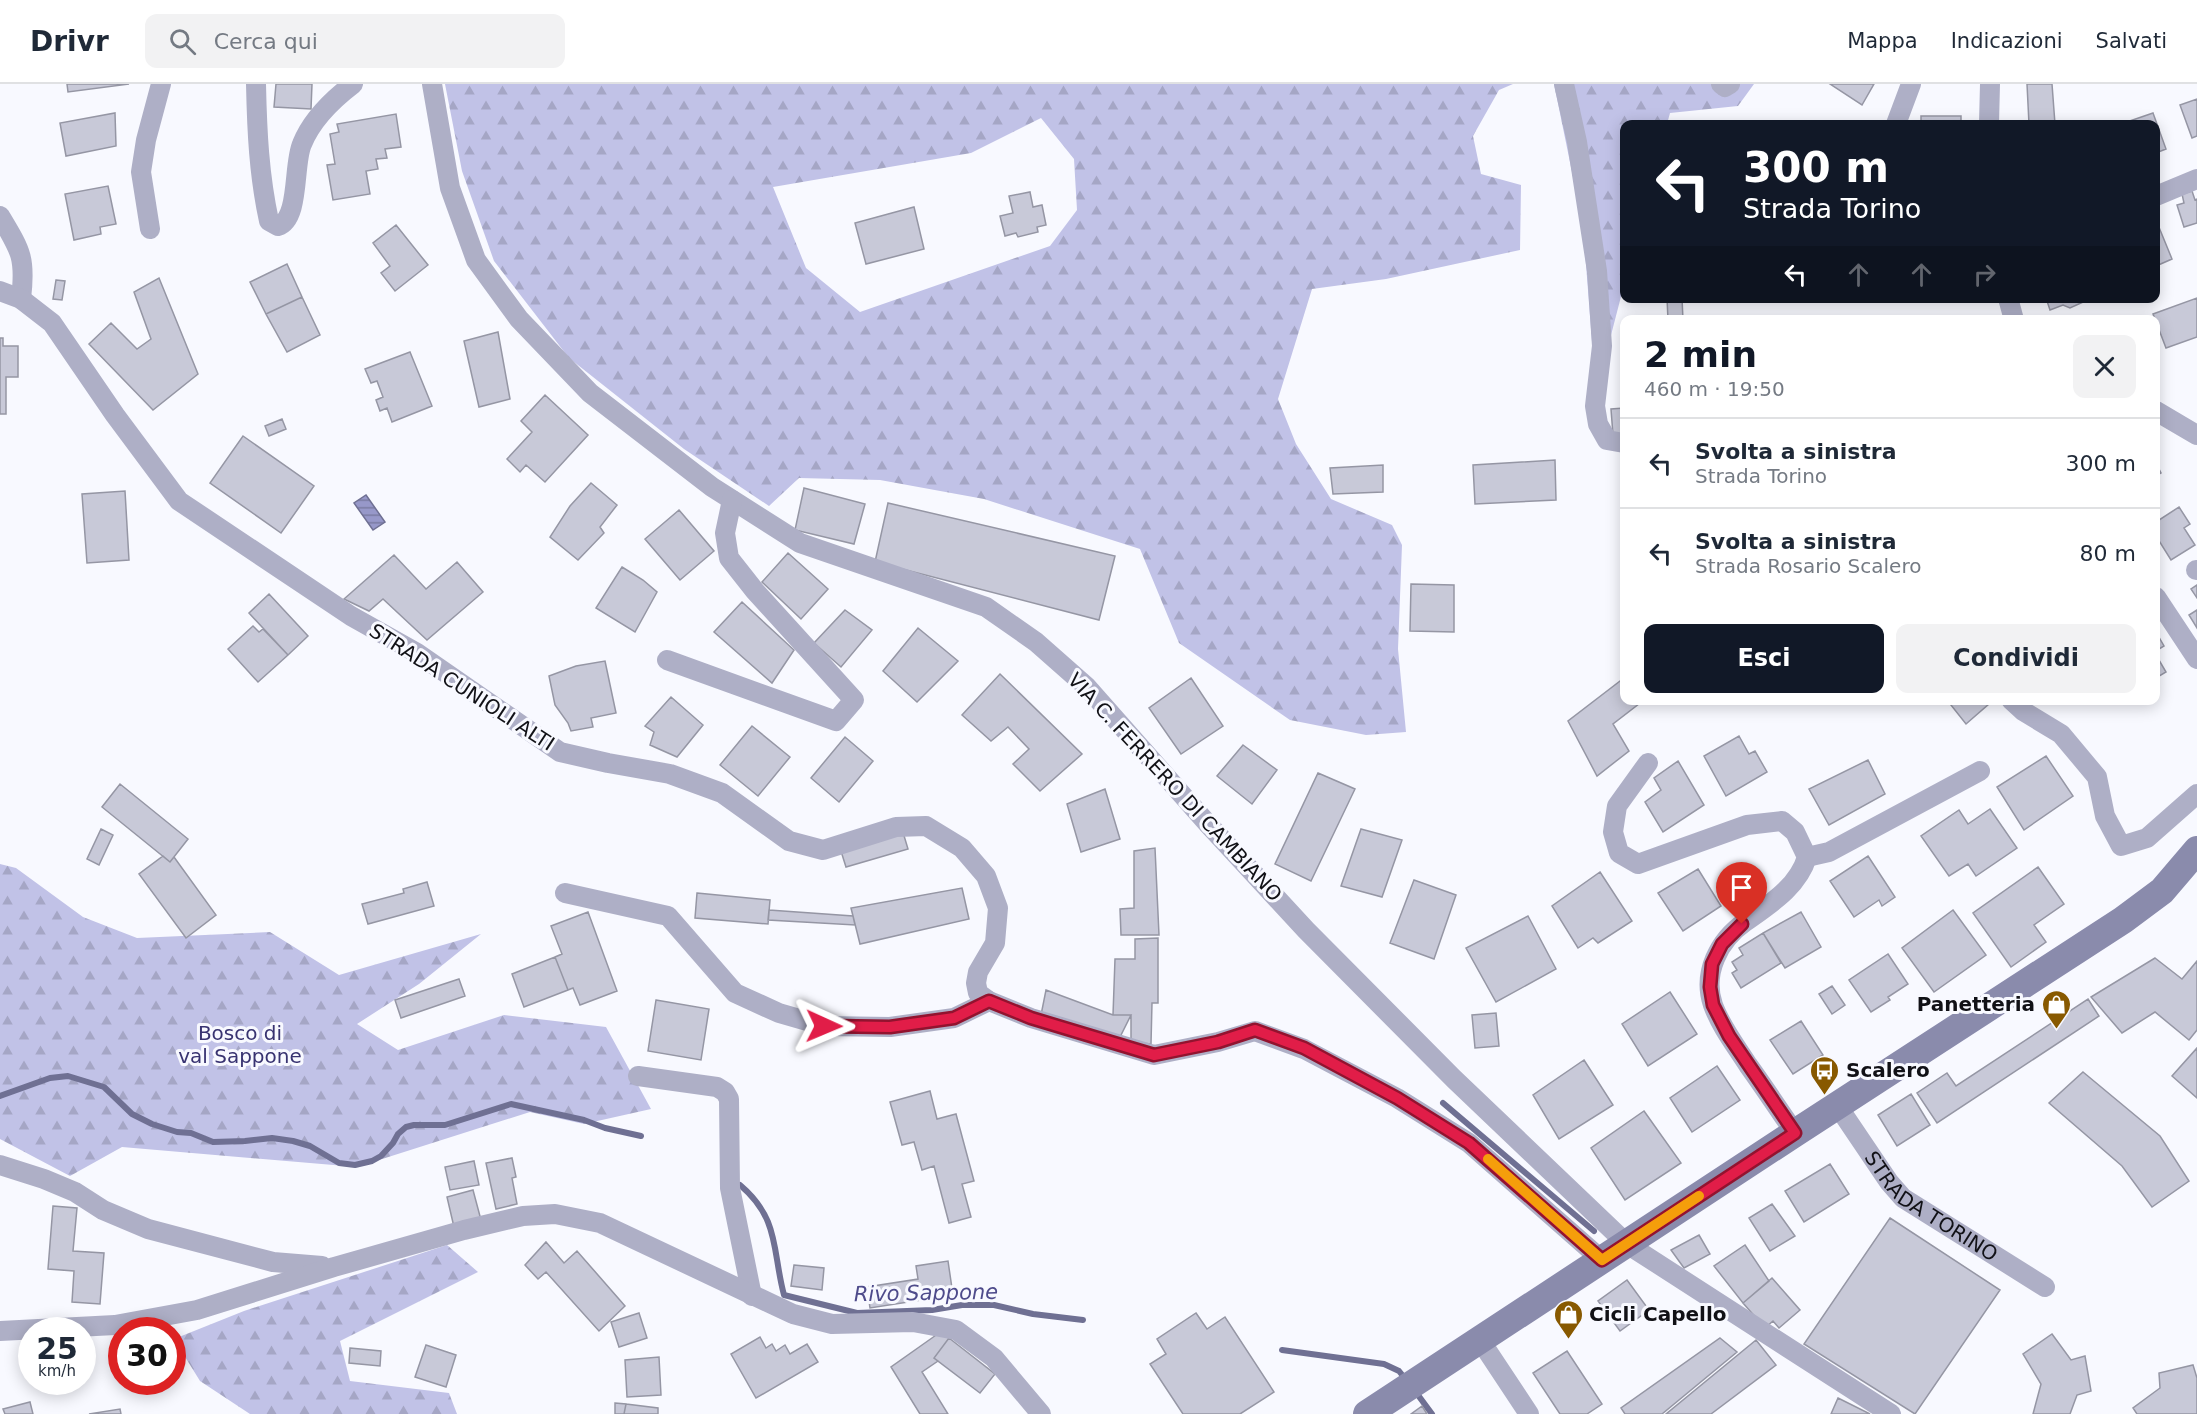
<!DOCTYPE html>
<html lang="it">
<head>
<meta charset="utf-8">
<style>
	body { margin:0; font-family:"DejaVu Sans",sans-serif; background:#f2f2f3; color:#1f2937; height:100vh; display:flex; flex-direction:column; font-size:22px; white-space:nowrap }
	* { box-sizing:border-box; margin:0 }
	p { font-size:20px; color:#747a83 }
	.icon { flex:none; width:33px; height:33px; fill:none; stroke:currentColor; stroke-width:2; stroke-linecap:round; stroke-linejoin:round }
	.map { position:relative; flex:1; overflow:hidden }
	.details { position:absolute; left:1620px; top:231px; width:540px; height:390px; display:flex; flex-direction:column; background:#fff; border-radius:12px; box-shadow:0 3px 15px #0003 }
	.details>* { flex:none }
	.guide { position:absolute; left:1620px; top:36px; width:540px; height:183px; border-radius:12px; box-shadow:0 3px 15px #0003; background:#111827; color:#fff; overflow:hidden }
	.speed { position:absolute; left:18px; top:1233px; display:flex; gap:12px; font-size:30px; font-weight:700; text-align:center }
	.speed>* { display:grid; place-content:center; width:78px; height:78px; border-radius:50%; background:#fff; box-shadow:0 3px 15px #0003; line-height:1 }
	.speed small { font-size:15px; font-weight:400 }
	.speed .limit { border:9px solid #d22; background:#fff; color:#111 }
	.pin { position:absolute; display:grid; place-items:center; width:51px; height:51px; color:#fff; margin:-62px -26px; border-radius:50% 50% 50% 0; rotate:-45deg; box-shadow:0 0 6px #0007 }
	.pin .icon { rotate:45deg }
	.me { position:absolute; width:66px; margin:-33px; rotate:91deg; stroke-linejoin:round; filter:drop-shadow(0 0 4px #0008) }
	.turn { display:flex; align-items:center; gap:21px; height:126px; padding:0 24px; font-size:27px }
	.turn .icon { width:78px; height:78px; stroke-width:2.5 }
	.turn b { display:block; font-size:42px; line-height:51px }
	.lanes { display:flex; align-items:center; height:57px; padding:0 24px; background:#0003; justify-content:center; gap:30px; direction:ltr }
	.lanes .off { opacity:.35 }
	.round { display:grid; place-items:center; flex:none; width:63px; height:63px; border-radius:12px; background:#f2f2f3 }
	.headline { display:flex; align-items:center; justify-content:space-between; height:102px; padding:0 24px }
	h1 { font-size:36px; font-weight:600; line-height:45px; color:#111827 }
	.button { display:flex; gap:12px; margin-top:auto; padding:12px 24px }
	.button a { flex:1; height:69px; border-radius:12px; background:#111827; color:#fff; font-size:24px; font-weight:600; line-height:69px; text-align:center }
	.button a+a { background:#f2f2f3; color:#1f2937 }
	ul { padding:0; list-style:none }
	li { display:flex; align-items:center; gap:18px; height:90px; padding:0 24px; border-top:2px solid #e0e1e3 }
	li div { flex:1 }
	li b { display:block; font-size:22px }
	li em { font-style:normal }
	header { display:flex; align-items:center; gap:36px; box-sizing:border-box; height:84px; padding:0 30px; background:#fff; border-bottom:2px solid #e0e1e3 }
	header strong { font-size:28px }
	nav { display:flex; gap:33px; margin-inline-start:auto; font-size:21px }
	.search { width:420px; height:54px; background:#f2f2f3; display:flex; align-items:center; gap:15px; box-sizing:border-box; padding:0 21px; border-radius:12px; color:#747a83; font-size:22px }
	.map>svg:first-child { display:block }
</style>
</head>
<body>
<header>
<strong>Drivr</strong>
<div class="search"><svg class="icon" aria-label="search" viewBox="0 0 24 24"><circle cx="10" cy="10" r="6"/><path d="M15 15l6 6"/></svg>Cerca qui</div>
<nav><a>Mappa</a><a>Indicazioni</a><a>Salvati</a></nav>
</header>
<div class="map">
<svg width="2197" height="1330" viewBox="0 0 2197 1330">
	<defs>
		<pattern id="forest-firs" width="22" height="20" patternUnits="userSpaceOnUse" patternTransform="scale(1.5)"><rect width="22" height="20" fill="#c1c2e7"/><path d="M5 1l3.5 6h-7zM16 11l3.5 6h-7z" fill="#a5a6c5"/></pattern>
		<pattern id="water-rules" width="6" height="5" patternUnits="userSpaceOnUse" patternTransform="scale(1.5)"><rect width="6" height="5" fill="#9798c9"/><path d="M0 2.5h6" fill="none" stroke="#7a7ba2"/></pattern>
	</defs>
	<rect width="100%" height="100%" fill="#f8f9ff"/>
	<path fill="url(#forest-firs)" fill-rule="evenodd" d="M445,0H1513L1499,6L1473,52L1481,90L1521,101L1520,166L1386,195L1312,205L1278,315L1296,360L1331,415L1392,441L1402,461L1398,565L1406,648L1366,651L1290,636L1179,559L1140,465L984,415L880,396L799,394L769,422L684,365L569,274L494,177L462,87ZM1041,34L1074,75L1077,126L1050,162L860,228L806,184L773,103L971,69Z
		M1554,0H1754L1738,22L1670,29L1667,40H1624V201L1596,309L1583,142Z
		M0,780L16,784L83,833L137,854L270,848L339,891L481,850L419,900L357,940L398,966L504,931L606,943L651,1025L584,1040L530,1028L357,1083L122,1063L70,1092L0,1055Z
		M447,1161L478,1188L340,1257L350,1297L449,1309L457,1330H250L200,1297L174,1255L244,1227Z"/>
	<path fill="url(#water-rules)" stroke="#6f7093" stroke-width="1.5" d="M366,411L385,438L373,446L354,419Z"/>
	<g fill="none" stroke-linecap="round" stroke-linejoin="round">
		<path stroke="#6f7093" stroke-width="6" d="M0,1012L50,994L68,992L104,1003L132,1030L152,1040L177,1048L191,1049L213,1058L245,1057L272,1054L293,1057L310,1062L339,1079L355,1081L372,1077L381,1072L393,1059L398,1050L406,1043L414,1041H445L511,1020L584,1036L605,1044L641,1052
			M1443,1019L1594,1147
			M740,1101C780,1135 772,1166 784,1211L857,1229L932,1226L962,1221H994L1033,1230L1083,1236
			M1282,1266L1384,1280L1399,1287L1407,1297
			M1415,1307L1432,1330"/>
	</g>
	<path fill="#c8c9d8" stroke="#9596a4" stroke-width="1.5" d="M67,0H129L68,8Z
		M276,0H312L311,25L274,23Z
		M1830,0H1874L1862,21Z
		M2027,0H2052L2055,40H2029Z
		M2197,15V52L2192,54L2180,21Z
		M115,29L116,62L66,72L60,39Z
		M2153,29L2166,65L2156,69V40H2121Z
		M396,30L401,63L385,65L387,74L376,75L378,85L366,87L370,110L333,116L327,81L335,80L330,50L339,48L337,40Z
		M1921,32H1961V40H1921Z
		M108,102L116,140L100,143L101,150L74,156L65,110Z
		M2192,107L2195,116L2197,115V139L2184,143L2177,121L2184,119L2182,110Z
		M1030,108L1033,123L1042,121L1046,141L1037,143L1038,148L1018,153L1016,149L1005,152L1000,132L1013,129L1009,112Z
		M914,123L924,165L866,180L855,139Z
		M2156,136L2172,175L2156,182Z
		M396,141L428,181L395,207L381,189L390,182L373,159Z
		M287,180L302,213L266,230L250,198Z
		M159,194L198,290L153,326L89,260L111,239L137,265L151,255L134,208Z
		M56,196L65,197L62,216L53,215Z
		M302,213L320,251L287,268L266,230Z
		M1667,214H1682L1683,236H1668Z
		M2046,214H2092L2070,224L2063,221L2050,226Z
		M2197,214V253L2166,264L2153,230Z
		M498,248L510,315L479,323L464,257Z
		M0,254H3V262H18V293H6V330H0Z
		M410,268L432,322L392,338L387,324L380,327L376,316L383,313L377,297L371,299L365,285Z
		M545,311L588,351L545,398L526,381L520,388L507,375L532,348L521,337Z
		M1624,324V351H1613L1611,325Z
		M282,335L286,345L269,352L265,342Z
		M243,352L314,402L281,449L210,399Z
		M1555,376L1556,416L1475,420L1473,381Z
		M2156,379L2161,389L2156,392Z
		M1383,381V408L1333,410L1330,384Z
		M591,399L617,421L600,443L604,449L578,476L550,453L570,422Z
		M804,404L865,420L854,460L795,446Z
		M125,407L129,476L87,479L82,410Z
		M888,419L1115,472L1099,536L875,478Z
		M2179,423L2190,440L2184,444L2195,461L2171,476L2156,452V438Z
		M679,426L714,467L680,496L645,455Z
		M788,469L828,505L801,535L762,498Z
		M394,471L426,505L457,478L483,508L427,556L383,515L369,527L344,515Z
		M622,483L643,496L657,508L635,548L596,524Z
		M1411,500L1454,501V548L1410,547Z
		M2197,501V514L2191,505Z
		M269,510L308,552L288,571L249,529Z
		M742,518L794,566L772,599L714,548Z
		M845,526L872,546L841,583L814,559Z
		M2197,526V544L2189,531Z
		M253,542L259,548L263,545L288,571L258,598L228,565Z
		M918,544L958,577L917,618L883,587Z
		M2156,548L2164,562L2156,567Z
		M2156,571L2166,588L2156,594Z
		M605,577L616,629L591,634L593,643L571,647L568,639L555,621L549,592L576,582Z
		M1000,590L1082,670L1040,707L1013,680L1029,665L1008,643L991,657L962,631Z
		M1191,594L1223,642L1181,670L1149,624Z
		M1624,594V616H1644L1613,640L1629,667L1597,692L1568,637Z
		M671,613L703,641L677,673L650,661L654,648L645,642Z
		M1947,616H1988L1990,619L1966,640Z
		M752,642L790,673L758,712L720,681Z
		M1739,652L1749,670L1755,667L1767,688L1726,712L1704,672Z
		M845,653L873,677L839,718L811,694Z
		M1243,661L1277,686L1252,720L1217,692Z
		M2046,672L2073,712L2024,746L1997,703Z
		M1868,676L1885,710L1829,741L1809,705Z
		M1678,677L1704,721L1663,748L1645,718L1661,706L1654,694Z
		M1318,689L1355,705L1311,797L1275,780Z
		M120,700L188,755L170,778L102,723Z
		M1105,705L1120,755L1081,768L1067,720Z
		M1990,725L2017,764L1976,792L1968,780L1949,792L1921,752L1959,726L1968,740Z
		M101,745L113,751L99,781L87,775Z
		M902,745L908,765L846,783L840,764Z
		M1361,745L1402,756L1382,813L1341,802Z
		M1155,764L1159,851H1121L1120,825L1134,824V767Z
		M163,772L170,778L174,773L216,831L186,854L139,790Z
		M1868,772L1895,813L1882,822L1879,816L1854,833L1830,797Z
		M2038,783L2064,820L2034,841L2046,858L2011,883L1973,829Z
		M1698,785L1721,822L1683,847L1658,809Z
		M1600,788L1632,837L1598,859L1593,854L1578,864L1552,822Z
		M1414,796L1456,811L1434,875L1390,859Z
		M427,798L434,822L368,840L362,820L404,809L403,805Z
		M962,804L969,835L860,860L851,824Z
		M697,809L770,816L768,840L695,834Z
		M769,826L853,832L855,841L768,836Z
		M1953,826L1986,871L1934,908L1902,864Z
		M588,828L617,907L580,921L573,904L568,906L555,873L562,870L551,842Z
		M1801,828L1821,863L1785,884L1763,849Z
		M1528,832L1556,885L1496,918L1466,864Z
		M1763,849L1781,879L1741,904L1732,889L1737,886L1732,878L1743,871L1739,864Z
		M1158,854V919H1152L1151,960L1131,958V931H1113L1115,875H1135V855Z
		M1888,870L1908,900L1888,913L1890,916L1871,928L1849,896Z
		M555,873L568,906L524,923L512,890Z
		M2155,874L2182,895L2197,877V946L2189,956L2155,928L2122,949L2091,913Z
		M459,895L465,912L401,934L395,916Z
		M1832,902L1845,921L1832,930L1819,910Z
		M1046,906L1113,931H1131L1119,955L1041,931Z
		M1670,908L1697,950L1648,982L1622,940Z
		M2088,915L2099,932L1937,1039L1917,1009L1947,989L1956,1002Z
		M656,916L709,925L701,976L648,967Z
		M1496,929L1499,962L1475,964L1472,931Z
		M1801,937L1823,971L1793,990L1770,956Z
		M2197,964V1014L2172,992Z
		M1584,976L1613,1021L1559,1055L1533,1011Z
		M1717,982L1740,1016L1692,1048L1670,1014Z
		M2083,988L2160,1052L2189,1097L2152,1123L2122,1082L2049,1019Z
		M930,1007L937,1035L956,1030L974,1097L962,1100L971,1133L949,1139L934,1082L922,1086L914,1058L902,1061L890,1018Z
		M1911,1010L1930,1041L1897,1062L1878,1031Z
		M1644,1027L1681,1079L1625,1116L1591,1064Z
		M512,1074L516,1093L512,1094L517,1120L496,1125L486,1079Z
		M474,1077L479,1101L450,1106L445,1083Z
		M1830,1080L1849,1110L1804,1138L1785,1107Z
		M473,1106L481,1136L454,1143L447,1113Z
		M1772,1120L1795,1152L1770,1167L1749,1134Z
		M53,1122L77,1124L73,1167L104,1169L100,1220L72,1218L74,1187L48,1185Z
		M1890,1134L2000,1206L1915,1330L1804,1260Z
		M1699,1151L1710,1170L1684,1184L1671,1166Z
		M546,1158L564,1179L577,1167L625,1222L599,1247L546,1188L538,1195L525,1181Z
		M1745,1161L1769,1197L1743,1219L1714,1182Z
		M948,1177L953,1211L870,1224L867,1203L918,1195L916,1182Z
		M794,1181L824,1184L822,1206L791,1202Z
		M1772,1194L1800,1226L1779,1244L1773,1237L1765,1244L1743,1219Z
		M1627,1196L1649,1226L1620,1247L1598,1217Z
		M639,1229L647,1254L619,1263L611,1238Z
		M1196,1229L1207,1245L1225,1233L1274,1308L1240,1330H1183L1150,1280L1166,1270L1157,1255Z
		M939,1249L949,1254L934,1274L938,1277L922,1288L948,1330H920L891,1283Z
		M2052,1250L2071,1276L2085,1272L2091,1307L2077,1311L2070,1330H2033L2041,1300L2023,1270Z
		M760,1253L766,1264L772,1260L776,1267L785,1261L790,1270L807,1260L818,1278L756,1314L731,1270Z
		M949,1254L995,1290L980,1309L934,1274Z
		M1720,1254L1737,1268L1662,1330H1625L1621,1324Z
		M1756,1256L1776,1281L1711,1330H1666Z
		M426,1261L456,1271L446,1303L415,1293Z
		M350,1264L381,1267L380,1282L349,1279Z
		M1567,1267L1602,1320L1587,1330H1560L1533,1289Z
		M659,1273L661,1311L627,1313L625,1276Z
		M2193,1281L2197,1294V1330H2137L2133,1324L2160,1304L2159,1289Z
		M1838,1314L1870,1330H1831Z
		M30,1318L33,1330H5L3,1325Z
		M615,1319L626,1320L624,1330H615Z
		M626,1320L658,1324V1330H624Z
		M1422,1322L1427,1330H1411Z
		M120,1325L121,1330H89Z"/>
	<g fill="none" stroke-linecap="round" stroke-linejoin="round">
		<g stroke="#aeafc6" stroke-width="20">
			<path d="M256,0C257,47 259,91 269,137L278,142C300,135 293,80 302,60C312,35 332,16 353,0"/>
			<path d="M432,0L450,104L476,176L519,235L590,309L712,403L800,459L986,523L1036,558L1087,603L1207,739L1306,846L1454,995L1627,1160L1891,1330"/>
			<path d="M1564,0L1577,58L1597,187L1602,262L1595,322L1598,340L1607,356L1624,359"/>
			<path d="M1721,0L1725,3L1730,0"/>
			<path d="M1896,40L1911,0"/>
			<path d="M1989,40L1990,0"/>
			<path d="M2156,112L2197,95"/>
			<path d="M0,132C21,167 26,174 21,215"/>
			<path d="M150,145L141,88L146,56L161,0"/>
			<path d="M0,207L21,215L52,239L115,331L179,417L351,532L417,569L560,668L608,679L670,690L722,709L789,757L823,766L896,743L926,742L962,764L986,792L998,824L995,859L978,888L976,899L978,909L989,917L1031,934L1154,971L1218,958L1255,947L1304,965L1397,1014L1469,1059L1602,1176"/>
			<path d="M2008,214L2014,236"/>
			<path d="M2156,327L2197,351"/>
			<path d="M2196,486H2197"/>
			<path d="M2156,513L2197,575"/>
			<path d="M667,576L836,637L854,616L755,507L729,474L725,449L732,416"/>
			<path d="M2011,616L2023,627L2061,650L2097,693L2105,732L2121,762L2147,754L2197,710"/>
			<path d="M1648,679L1617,722L1613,748L1619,769L1638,780L1747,741L1782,737L1795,748L1807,773C1798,803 1770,820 1745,838C1719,856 1702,889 1713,921C1721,943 1736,962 1748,981C1764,1003 1779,1026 1795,1049"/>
			<path d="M1807,773L1829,768L1980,687"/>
			<path d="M565,809L668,832L735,909L779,929L824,942L890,943L954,934L989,917"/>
			<path d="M638,992L717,1003L725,1008L729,1015L730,1104L752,1212"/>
			<path id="s1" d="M1837,1021L1889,1098L1903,1114L2045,1203"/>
			<path d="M0,1081L44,1095L75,1108L103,1126L148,1145L273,1178L322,1182"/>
			<path d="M0,1247L115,1241L197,1226L334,1183L464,1146L523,1132L555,1130L600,1139L793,1230L832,1240L913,1238L956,1246L994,1274L1041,1330"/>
			<path d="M1480,1256L1529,1330"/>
		</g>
		<path stroke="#8a8bac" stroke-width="28" d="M1367,1330L1795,1049L2123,836L2162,807L2197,766"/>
	</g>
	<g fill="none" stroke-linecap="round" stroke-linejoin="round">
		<defs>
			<path id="route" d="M824,942L890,943L911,940L954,934L989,917L1031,934L1154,971L1218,958L1255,946L1304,964L1397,1014L1469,1059L1602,1176L1795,1049L1729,952L1713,921L1710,903L1712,880L1722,860L1742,840"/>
		</defs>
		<use href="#route" stroke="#92132f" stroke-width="15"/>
		<use href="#route" stroke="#e11d48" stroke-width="10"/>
		<path stroke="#f59e0b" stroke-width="10" d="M1488,1075L1602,1176L1699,1112"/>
	</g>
	<defs>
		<symbol id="shop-pin" viewBox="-11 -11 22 30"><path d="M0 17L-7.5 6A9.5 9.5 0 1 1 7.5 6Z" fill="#885900" stroke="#f8f9ff"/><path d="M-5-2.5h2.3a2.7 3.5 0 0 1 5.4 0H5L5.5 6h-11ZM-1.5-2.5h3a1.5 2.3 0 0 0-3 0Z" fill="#fff"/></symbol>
		<symbol id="bus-pin" viewBox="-11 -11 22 30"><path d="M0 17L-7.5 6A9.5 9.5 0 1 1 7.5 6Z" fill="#885900" stroke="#f8f9ff"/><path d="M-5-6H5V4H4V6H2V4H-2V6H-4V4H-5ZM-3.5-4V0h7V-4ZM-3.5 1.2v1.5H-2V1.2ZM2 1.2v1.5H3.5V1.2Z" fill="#fff"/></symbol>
	</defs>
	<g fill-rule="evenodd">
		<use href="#shop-pin" x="2040" y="904" width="33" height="45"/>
		<use href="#bus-pin" x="1808" y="970" width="33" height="45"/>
		<use href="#shop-pin" x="1552" y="1214" width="33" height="45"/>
	</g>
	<g text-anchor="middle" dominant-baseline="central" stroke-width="6" stroke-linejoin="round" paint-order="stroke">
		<g font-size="20" fill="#111116" stroke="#f8f9ff">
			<text transform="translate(462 603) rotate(33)">STRADA CUNIOLI ALTI</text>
			<text transform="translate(1175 703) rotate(47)">VIA C. FERRERO DI CAMBIANO</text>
			<text stroke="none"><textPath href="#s1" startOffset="141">STRADA TORINO</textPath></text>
		</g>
		<g font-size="20" font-weight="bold" fill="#111116" stroke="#f8f9ff" text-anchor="start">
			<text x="2035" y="920" text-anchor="end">Panetteria</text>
			<text x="1846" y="986">Scalero</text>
			<text x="1589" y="1230">Cicli Capello</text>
		</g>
		<g font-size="20" fill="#383371" stroke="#f8f9ff">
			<text x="240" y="949">Bosco di<tspan x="240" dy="23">val Sappone</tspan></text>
		</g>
		<g font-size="21" font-style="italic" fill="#4e4b8b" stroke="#f8f9ff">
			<text transform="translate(926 1209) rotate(-1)">Rivo Sappone</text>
		</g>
	</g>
</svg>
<div class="speed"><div>25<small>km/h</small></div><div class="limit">30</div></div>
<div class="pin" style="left:1742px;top:840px;background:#d93025"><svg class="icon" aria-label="arrive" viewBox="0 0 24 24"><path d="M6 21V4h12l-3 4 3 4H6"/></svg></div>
<svg class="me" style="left:824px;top:942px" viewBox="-20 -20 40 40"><path d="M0-17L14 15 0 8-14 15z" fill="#e11d48" stroke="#fff" stroke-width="4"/></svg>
<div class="guide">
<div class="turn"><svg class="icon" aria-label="left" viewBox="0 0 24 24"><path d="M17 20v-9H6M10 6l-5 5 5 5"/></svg><div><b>300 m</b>Strada Torino</div></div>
<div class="lanes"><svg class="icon" aria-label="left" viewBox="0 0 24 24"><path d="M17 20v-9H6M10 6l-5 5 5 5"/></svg><svg class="icon off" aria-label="ahead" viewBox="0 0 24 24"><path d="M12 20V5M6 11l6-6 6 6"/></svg><svg class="icon off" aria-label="ahead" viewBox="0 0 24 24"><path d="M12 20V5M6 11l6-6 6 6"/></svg><svg class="icon off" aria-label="right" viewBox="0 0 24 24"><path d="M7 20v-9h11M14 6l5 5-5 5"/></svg></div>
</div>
<section class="details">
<div class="headline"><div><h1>2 min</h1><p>460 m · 19:50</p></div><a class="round"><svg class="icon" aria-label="close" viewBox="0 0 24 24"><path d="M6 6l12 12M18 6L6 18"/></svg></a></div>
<ul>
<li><svg class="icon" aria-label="left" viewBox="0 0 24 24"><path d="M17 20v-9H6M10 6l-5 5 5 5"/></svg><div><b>Svolta a sinistra</b><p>Strada Torino</p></div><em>300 m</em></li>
<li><svg class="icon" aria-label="left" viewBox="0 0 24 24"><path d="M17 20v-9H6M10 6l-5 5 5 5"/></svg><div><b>Svolta a sinistra</b><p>Strada Rosario Scalero</p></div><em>80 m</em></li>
</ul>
<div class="button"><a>Esci</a><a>Condividi</a></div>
</section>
</div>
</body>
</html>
